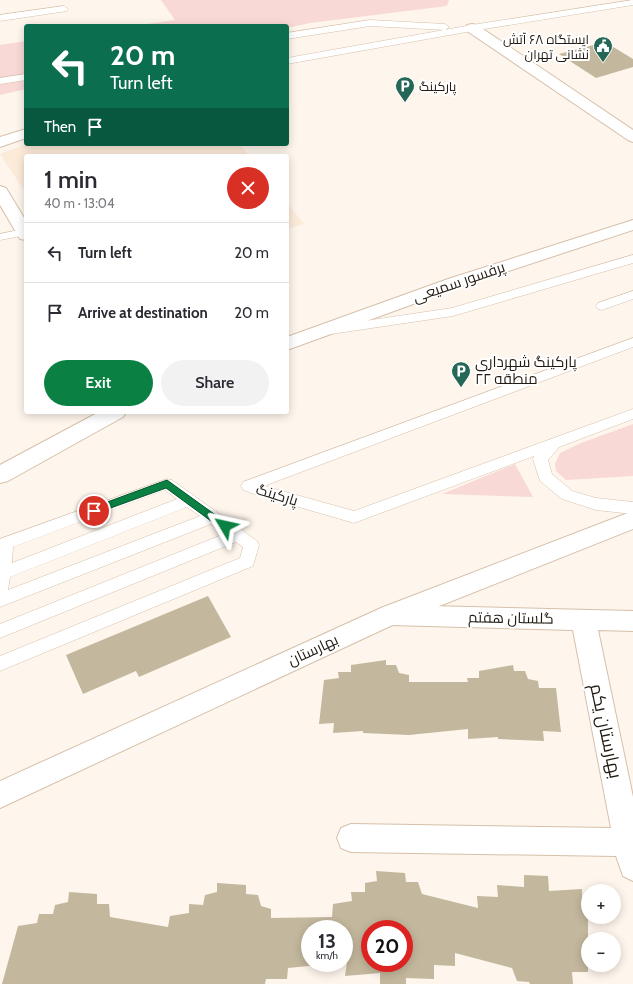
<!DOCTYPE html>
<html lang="en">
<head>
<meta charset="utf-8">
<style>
	body { margin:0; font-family:Cabin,Cairo,sans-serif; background:#f2f2f3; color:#2b2b33; height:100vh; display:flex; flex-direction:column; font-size:15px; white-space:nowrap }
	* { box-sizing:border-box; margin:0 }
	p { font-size:13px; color:#7c7c81 }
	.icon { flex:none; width:22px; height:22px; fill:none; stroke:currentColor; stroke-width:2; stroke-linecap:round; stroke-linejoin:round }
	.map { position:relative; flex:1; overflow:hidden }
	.panel { position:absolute; left:24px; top:154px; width:265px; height:260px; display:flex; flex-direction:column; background:#fff; border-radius:4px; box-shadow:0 2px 10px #0003 }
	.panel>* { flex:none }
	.hud { position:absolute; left:24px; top:24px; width:265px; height:122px; border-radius:4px; box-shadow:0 2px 10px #0003; background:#0b6e4f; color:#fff; overflow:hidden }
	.tools { position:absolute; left:581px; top:884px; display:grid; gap:8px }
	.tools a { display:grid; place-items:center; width:40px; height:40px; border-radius:50%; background:#fff; box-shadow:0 2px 10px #0003; font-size:20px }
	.speed { position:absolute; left:301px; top:920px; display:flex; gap:8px; font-size:20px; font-weight:700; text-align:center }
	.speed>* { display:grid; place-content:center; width:52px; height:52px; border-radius:50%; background:#fff; box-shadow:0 2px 10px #0003; line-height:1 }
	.speed small { font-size:10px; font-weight:400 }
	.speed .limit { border:6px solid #d22; background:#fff; color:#111 }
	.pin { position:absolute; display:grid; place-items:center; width:34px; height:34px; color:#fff; margin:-17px; border:2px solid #fff; border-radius:50%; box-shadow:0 1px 4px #0007 }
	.me { position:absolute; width:44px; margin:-22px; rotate:306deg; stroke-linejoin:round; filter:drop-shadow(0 0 3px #0008) }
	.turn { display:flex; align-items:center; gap:14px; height:84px; padding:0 20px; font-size:18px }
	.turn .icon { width:52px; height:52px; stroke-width:2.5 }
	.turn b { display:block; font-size:28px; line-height:34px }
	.then { display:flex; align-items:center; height:38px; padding:0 20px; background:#0003; gap:8px; font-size:15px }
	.round { display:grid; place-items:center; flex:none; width:42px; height:42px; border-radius:21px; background:#f2f2f3 }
	.headline { display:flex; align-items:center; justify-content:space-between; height:68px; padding:0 20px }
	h1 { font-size:24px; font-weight:600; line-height:30px }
	.primary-button { display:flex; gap:8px; margin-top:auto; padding:8px 20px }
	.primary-button a { flex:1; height:46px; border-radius:24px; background:#0b8043; color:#fff; font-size:16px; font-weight:600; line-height:46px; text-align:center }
	.primary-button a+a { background:#f2f2f3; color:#2b2b33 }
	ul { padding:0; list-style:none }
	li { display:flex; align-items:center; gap:12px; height:60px; padding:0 20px; border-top:1px solid #e1e1e2 }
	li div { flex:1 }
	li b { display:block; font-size:15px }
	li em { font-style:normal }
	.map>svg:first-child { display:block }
</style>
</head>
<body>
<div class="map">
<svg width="633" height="984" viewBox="0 0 633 984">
	<rect width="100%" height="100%" fill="#fef5ec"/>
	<path fill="#fdebda" d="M26,144H240L249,156H26V193L0,154Z
		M287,203L304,224L287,229Z"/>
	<path fill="#f9d9d6" d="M161,0H449L447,6L310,23L287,28V26H133L175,20Z
		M26,41V89L0,95V45Z
		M633,424V476L566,480L556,471L555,464L560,453L581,443Z
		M515,464L533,497L442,494Z"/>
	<path fill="#c3b89d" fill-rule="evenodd" d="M605,42L633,59V67L596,78L559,54Z
		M208,596L231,637L139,677L136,671L83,694L66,655Z
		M386,660V665H396L399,673L409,675V682H468L467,678H479V671L513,665L514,671H525L528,679L538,681L539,688H556L561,732L543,731L544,741L498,739V737L468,739V729L409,735L363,733V731L333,733L334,723L319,724L324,680L339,678L338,672H351V665Z
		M376,871L405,873L406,882H418L422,894L478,908L477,896L498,897L497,885L524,887V875L548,876L549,891L582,889V901H588V972H572L573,984H530L529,982L517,981L512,968L455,953V966L434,965V979L406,978V984H380V973L345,976L347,962L344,963V929H310V963H340L288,968L287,979H266L265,984H2L18,926L37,923L39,914H53L55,905L68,902L69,892L97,894V904H109L110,917L168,927L170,916L189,913V904L203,905L205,895L217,892V883L246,885V894L258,895L261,906L271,909V918L332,917L333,904L352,901L351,892H365V883L377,881ZM370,929H404V963H370Z"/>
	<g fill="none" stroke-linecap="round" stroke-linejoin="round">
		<defs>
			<path id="service" d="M633,0V5L472,31L287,64V58L472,25Z
				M64,6L68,9L67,11L0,21V15Z
				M370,20L445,24L449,27L445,30L370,26L287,39V33Z
				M26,74V80L0,84V78Z
				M24,229H26V235L0,240V234Z
				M633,255V263L453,316L331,334L326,333L325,330L326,327L331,326L452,308Z
				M633,291V299L602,310L598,309L596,306L598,303Z
				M633,338V347L264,486L354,511L633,409V419L559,447L548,460L552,474L572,491L596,498L633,502V514L596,510L562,499L540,481L533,459L534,456L354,523L254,494L243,490L241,486L243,482Z
				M167,479L172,480L257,541L259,545L253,566L0,671V656L240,558L243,547L236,542L0,638V624L224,534L211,524L0,607V539ZM165,490L177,499L12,563L13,547ZM187,507L200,516L8,590L10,577Z"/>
			<path id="minor" d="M472,24L477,25L633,130V142L628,140L467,31L466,28L467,25Z
				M0,186L6,188L26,221V240L20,239L0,205Z
				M390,605L633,611V631L598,630L633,797V881L623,876L616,856L351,852L341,848L337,838L341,828L351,824L611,828L573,630L390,625L381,622L378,615L381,608Z"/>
			<path id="tertiary" d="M26,129V138L0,147V137Z"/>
			<path id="secondary" d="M633,220V230L460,287L287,350V337L448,279Z
				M99,412H126L123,417L8,481L0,483V465Z
				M633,511V529L399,622L0,808V781L381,608Z"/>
		</defs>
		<use href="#service" stroke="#d6c0aa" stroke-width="1"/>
		<use href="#minor" stroke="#d6c0aa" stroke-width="2"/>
		<use href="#tertiary" stroke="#d6c0aa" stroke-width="2"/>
		<use href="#secondary" stroke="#d6c0aa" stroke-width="2"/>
		<use href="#service" fill="#fff" fill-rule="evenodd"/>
		<use href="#minor" fill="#fff" fill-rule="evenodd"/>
		<use href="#tertiary" fill="#fff" fill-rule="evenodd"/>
		<use href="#secondary" fill="#fff" fill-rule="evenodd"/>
	</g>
	<path fill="#0b8043" stroke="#07532c" d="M167,480L228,524L230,526L228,529H222L166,488L94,514L89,511L91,508Z"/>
	<defs>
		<symbol id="civic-pin" viewBox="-11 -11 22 30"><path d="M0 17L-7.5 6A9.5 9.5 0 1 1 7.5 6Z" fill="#246757" stroke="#fff"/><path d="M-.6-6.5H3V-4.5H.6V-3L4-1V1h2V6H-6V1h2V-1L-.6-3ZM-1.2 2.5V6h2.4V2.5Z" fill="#fff"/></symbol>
		<symbol id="parking-pin" viewBox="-11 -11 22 30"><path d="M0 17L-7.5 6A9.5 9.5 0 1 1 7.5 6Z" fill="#246757" stroke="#fff"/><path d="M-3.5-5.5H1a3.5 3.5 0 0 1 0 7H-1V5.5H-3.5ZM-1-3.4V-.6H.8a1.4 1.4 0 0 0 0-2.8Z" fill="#fff"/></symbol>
	</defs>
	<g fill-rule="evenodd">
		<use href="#civic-pin" x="592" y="35" width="22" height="30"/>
		<use href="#parking-pin" x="394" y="75" width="22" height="30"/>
		<use href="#parking-pin" x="450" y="360" width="22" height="30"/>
	</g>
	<g text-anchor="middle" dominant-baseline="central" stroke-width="4" stroke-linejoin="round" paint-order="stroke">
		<g font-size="13" fill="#231b13" stroke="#fff" text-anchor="end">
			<text x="589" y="39">ایستگاه ۶۸ آتش<tspan x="589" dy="15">نشانی تهران</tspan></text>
			<text x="419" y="86" text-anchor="start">پارکینگ</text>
		</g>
		<g font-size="15" fill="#231b13" stroke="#fff">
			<text transform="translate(459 282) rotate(-19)">پرفسور سمیعی</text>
			<text transform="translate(277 495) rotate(17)">پارکینگ</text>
			<text transform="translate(511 618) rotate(1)">گلستان هفتم</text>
			<text transform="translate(313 650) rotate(-25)">بهارستان</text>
		</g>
		<g font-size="15" fill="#231b13" stroke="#fff" text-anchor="start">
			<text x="475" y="362">پارکینگ شهرداری<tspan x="475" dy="17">منطقه ۲۲</tspan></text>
		</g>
		<g font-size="18" fill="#231b13" stroke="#fff">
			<text transform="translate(606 731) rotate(78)">بهارستان یکم</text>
		</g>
	</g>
</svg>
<div class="tools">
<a>+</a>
<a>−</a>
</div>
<div class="speed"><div>13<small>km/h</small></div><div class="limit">20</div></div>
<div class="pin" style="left:94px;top:511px;background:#d93025"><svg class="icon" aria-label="arrive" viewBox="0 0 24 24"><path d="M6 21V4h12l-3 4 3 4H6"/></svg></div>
<svg class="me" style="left:225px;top:526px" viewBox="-20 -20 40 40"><path d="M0-17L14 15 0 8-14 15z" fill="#0b8043" stroke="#fff" stroke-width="4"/></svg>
<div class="hud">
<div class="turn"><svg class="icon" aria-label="left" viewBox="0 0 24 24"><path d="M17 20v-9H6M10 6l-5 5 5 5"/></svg><div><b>20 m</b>Turn left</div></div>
<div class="then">Then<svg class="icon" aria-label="arrive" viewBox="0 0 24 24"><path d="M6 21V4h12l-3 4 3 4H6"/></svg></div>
</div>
<section class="panel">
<div class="headline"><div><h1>1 min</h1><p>40 m · 13:04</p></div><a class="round" style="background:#d93025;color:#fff"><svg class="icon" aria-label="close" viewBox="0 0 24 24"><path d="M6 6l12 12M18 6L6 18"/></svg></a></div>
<ul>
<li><svg class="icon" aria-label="left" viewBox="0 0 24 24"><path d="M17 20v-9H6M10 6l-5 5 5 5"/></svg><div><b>Turn left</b></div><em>20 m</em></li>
<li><svg class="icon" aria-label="arrive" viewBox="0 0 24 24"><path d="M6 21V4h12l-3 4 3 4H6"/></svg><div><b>Arrive at destination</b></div><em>20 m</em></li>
</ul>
<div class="primary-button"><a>Exit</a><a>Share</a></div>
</section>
</div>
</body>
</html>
